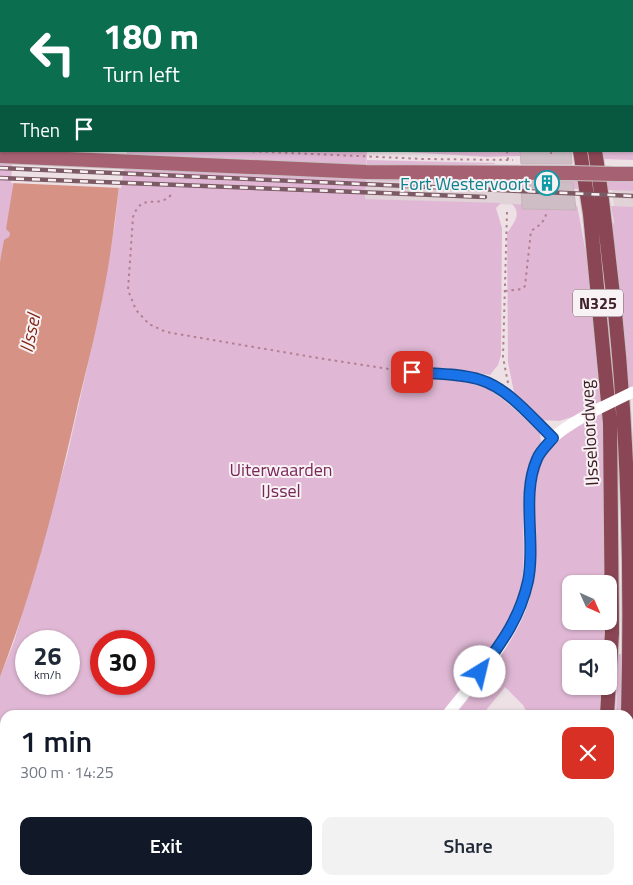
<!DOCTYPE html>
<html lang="en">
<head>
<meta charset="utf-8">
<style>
	body { margin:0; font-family:"Titillium Web",sans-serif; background:#f2f2f3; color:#1f2937; height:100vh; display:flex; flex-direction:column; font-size:19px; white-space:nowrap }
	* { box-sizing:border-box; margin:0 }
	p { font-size:16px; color:#747a83 }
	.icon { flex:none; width:28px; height:28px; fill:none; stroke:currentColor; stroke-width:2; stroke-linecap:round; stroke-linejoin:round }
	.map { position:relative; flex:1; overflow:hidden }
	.panel { position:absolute; left:0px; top:710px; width:634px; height:175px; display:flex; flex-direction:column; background:#fff; border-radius:15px 15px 0 0; box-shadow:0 1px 4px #0004 }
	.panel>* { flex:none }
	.banner { position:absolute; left:0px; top:0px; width:634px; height:152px; box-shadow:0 1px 4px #0004; background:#0b6e4f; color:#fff; overflow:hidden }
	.needle { width:32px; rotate:135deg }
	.buttons { position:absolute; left:562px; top:575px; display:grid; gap:10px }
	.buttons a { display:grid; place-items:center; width:55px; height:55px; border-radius:10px; background:#fff; box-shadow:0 1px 4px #0004; font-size:25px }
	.speed { position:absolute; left:15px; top:630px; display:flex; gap:10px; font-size:25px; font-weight:700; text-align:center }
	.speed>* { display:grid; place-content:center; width:65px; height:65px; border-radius:50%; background:#fff; box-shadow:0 1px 4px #0004; line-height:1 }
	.speed small { font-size:12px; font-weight:400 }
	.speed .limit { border:8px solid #d22; background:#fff; color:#111 }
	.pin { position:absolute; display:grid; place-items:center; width:42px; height:42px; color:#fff; margin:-21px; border-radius:10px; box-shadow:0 2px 8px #0006 }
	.me { position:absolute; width:55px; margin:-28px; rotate:36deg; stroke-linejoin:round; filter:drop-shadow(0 0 4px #0008) }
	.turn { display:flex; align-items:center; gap:18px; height:105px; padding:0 20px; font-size:22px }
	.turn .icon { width:65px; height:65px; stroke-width:2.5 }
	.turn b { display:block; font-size:35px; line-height:42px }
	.then { display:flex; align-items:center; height:48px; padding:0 20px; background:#0003; gap:10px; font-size:19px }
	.round { display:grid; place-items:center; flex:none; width:52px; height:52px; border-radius:10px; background:#f2f2f3 }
	.headline { display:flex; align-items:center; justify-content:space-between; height:85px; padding:0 20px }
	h1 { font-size:30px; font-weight:600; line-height:38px; color:#111827 }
	.button { display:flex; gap:10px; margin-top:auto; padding:10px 20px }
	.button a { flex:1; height:58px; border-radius:10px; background:#111827; color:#fff; font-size:20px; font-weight:600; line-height:58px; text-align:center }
	.button a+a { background:#f2f2f3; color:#1f2937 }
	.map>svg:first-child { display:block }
</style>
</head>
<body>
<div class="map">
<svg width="633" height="885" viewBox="0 0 633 885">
	<rect width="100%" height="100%" fill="#ede1e6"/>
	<path fill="#e1d2d8" d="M366,179L573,189L576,207L365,199Z
		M612,190L633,191V207H614Z"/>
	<path fill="#e0b8d5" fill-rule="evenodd" d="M0,0L31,1H1V151H16L10,233L0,277Z
		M133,0H537L538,1H133Z
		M633,37V160L603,159L601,151H632Z
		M124,151H367L366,176L577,181L578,189L366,180L365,199L501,203L496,208L502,228L501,355L498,365L490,375L478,373V384C503,396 520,414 540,433L541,442L532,457L525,576L517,606L495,647L442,715H5V880H271L265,885H0V677L14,642L67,456L99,315L115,223L120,176ZM26,641H69V684H26ZM101,641H144V684H101Z
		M391,151H520V156L487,157Z
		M367,160L494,163L495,164L367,168Z
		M609,181L633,182V191L607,190L605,182Z
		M512,204L576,207L577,205L591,280L601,401L575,416L559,421L539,420L519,403L514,392L508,363L507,233C514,223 522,213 512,204Z
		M611,206L633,207V389L629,391L611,224L614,223Z
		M605,412L608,584H571V621H608V649H571V686H607L605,715H528L523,705L505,687L482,715H455L483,680L527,605L534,489L541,462L547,451L559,437L582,422Z
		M618,654L625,655L623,715H616Z
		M294,880H330L324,885H283Z
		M439,880H501L509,885H432Z"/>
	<path fill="#d69284" d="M15,174L120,176C115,223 109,269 99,315C93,345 85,374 78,404C57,497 34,588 0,677V262L4,240L9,237L10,233L6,229Z"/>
	<path fill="#ede1e6" d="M13,151H127L121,188L11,183Z"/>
	<path fill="#cebdc4" stroke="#c7b3bb" d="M520,151H571L572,164H521Z
		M521,182H573L576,210L522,209Z"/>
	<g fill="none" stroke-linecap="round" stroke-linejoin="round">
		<defs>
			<path id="primary" d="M0,156L366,172L571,173
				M616,174H633"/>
			<path id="trunk" d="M545,0V1
				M565,0V1
				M580,151L590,214L610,423L612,633L607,715
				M595,151C601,187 605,224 609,260C628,411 632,563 628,715
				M629,773L633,763
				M595,885V880
				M617,885L618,880"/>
		</defs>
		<use href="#primary" stroke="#c9c1c3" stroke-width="16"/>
		<use href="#trunk" stroke="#c9c1c3" stroke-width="16"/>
		<path stroke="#b37f8f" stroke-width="2" stroke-dasharray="2.5 4" stroke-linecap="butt" d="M470,0L471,1
			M0,142H1
			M246,151L424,159L513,160
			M507,151L508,160
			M551,154V151
			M171,195C157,210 142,191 133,217L128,290L136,310L149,324L166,332L318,358L402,371
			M507,212L503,357L508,383
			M505,291L522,289L525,286L531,231C540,225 545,222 547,210"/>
		<path stroke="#fff" stroke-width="11" d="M412,372C434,374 459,373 481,380C509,390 532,418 553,438
			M447,715C475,679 510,643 524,598C537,554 520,499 537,459C540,452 547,443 553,438C564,427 580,419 594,411
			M271,885L278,880"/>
		<use href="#primary" stroke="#a66273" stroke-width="14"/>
		<use href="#trunk" stroke="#8a4655" stroke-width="14"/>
		<defs>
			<path id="rail" d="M0,168L633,196
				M0,178L485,197"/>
		</defs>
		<use href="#rail" stroke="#7b5a63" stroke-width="4.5"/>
		<use href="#rail" stroke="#f9f2f5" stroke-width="2.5" stroke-dasharray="8" stroke-linecap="butt"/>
		<defs>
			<path id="primary-bridge" d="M571,173L616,174"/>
		</defs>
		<use href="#primary-bridge" stroke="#c9c1c3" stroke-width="16" stroke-linecap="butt"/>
		<path stroke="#fff" stroke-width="11" d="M594,411L633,392"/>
		<use href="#primary-bridge" stroke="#a66273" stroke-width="14"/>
	</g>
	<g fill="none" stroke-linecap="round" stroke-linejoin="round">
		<defs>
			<path id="route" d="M412,372C434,374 459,373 481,380C509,389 532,418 553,438C548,444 540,451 537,459C521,495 536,542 528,581C520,618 502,642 480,672"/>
		</defs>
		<use href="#route" stroke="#114b97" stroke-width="12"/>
		<use href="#route" stroke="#1a73e8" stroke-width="9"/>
	</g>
	<defs>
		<symbol id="building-ring" viewBox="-11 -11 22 22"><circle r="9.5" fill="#f9f2f5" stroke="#0f9aa8" stroke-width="1.5"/><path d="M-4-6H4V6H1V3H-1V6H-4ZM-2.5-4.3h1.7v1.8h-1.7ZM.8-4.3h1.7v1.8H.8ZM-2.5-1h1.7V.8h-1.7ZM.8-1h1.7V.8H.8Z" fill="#0f9aa8"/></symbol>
	</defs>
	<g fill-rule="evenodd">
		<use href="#building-ring" x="533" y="169" width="28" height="28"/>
	</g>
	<g text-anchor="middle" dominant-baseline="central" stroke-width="4" stroke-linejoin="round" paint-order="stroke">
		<rect fill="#f9f2f5" stroke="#775f66" stroke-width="1" x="573" y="289.5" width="50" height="27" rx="4"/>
		<g font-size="16" font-weight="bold" fill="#3f2028">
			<text x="598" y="303">N325</text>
		</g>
		<g font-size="18" fill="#0d838f" stroke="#f9f2f5" text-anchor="end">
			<text x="530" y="183">Fort Westervoort</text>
		</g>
		<g font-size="18" fill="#3f2028" stroke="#f9f2f5">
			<text transform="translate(589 433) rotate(-93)">IJsseloordweg</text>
		</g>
		<g font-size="18" fill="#792758" stroke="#f9f2f5">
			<text x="281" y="469">Uiterwaarden<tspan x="281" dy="21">IJssel</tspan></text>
		</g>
		<g font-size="19" font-style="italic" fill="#802815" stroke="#f9f2f5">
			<text transform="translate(29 333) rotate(-78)">IJssel</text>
		</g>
	</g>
</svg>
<div class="buttons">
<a><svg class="needle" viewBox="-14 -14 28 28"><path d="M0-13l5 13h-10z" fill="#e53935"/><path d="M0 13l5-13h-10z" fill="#747a83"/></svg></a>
<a><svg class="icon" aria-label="sound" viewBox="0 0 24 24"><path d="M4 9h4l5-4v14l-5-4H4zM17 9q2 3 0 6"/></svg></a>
</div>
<div class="speed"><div>26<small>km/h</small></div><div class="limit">30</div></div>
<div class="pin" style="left:412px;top:372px;background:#d93025"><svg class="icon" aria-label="arrive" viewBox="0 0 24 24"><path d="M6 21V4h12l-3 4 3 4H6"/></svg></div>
<svg class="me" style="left:480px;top:672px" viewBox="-20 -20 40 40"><circle r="19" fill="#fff"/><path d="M0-13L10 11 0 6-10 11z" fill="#1a73e8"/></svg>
<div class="banner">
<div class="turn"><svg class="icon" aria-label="left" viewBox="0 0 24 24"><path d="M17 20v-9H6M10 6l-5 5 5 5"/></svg><div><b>180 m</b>Turn left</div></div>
<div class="then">Then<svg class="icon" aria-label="arrive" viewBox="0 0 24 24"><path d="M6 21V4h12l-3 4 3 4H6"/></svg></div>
</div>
<section class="panel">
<div class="headline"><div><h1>1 min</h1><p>300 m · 14:25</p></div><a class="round" style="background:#d93025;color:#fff"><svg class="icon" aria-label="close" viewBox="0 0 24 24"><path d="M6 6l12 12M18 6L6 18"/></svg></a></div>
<div class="button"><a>Exit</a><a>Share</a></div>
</section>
</div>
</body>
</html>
